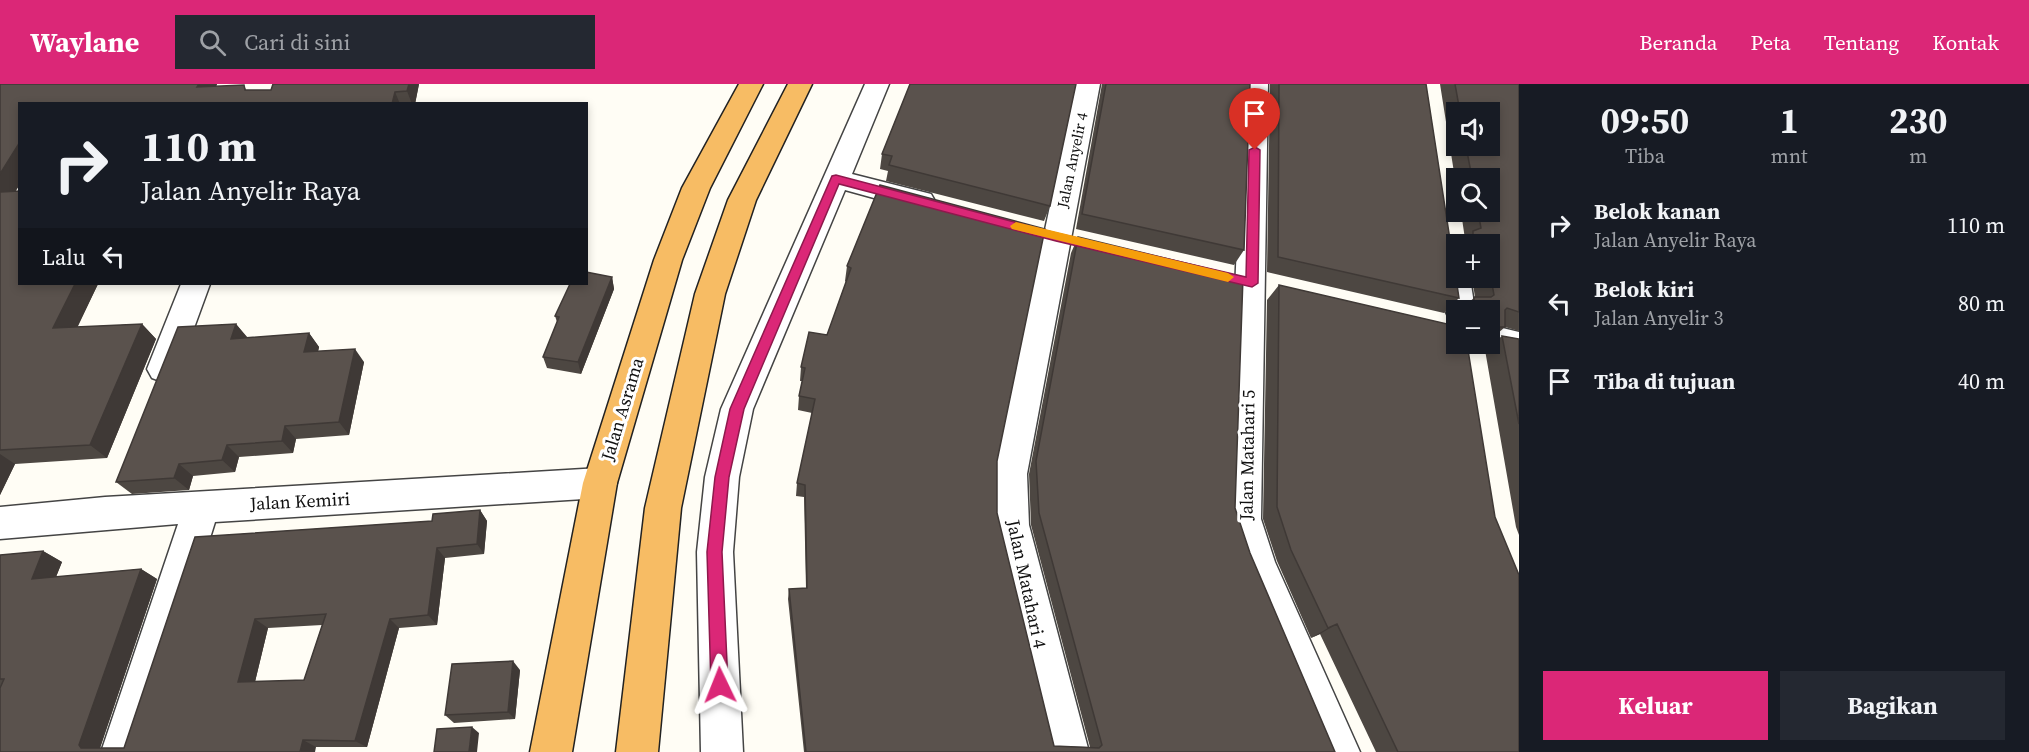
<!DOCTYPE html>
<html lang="id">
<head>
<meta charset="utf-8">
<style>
	body { margin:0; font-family:"Source Serif 4",serif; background:#242831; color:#f1f3f6; height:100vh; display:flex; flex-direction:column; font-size:22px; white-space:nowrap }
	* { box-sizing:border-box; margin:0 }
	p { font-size:20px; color:#9ea1a6 }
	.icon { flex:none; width:33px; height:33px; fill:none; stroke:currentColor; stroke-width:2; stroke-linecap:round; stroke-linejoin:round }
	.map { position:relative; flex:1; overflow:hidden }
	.panel { display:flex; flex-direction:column; background:#171b24; width:510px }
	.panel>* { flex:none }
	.banner { position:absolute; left:18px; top:18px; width:570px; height:183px; border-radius:0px; box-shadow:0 3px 9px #0003; background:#171b24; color:#f1f3f6; overflow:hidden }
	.fabs { position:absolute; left:1446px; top:18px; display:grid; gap:12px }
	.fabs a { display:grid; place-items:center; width:54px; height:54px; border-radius:0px; background:#171b24; box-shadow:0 3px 9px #0003; font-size:30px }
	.pin { position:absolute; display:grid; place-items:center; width:51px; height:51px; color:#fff; margin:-62px -26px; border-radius:50% 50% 50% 0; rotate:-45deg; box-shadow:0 0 6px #0007 }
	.pin .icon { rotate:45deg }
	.me { position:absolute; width:66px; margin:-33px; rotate:358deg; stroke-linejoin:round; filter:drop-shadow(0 0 4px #0008) }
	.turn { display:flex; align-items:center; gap:21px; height:126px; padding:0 24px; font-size:27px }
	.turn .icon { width:78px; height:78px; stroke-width:2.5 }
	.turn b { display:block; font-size:42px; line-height:51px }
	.then { display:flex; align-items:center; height:57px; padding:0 24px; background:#0003; gap:12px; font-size:22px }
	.eta { display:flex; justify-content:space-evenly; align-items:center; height:102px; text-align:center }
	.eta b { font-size:36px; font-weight:700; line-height:42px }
	.action { display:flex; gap:12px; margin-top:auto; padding:12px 24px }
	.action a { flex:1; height:69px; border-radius:0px; background:#db2777; color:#fff; font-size:24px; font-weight:700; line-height:69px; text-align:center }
	.action a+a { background:#242831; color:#f1f3f6 }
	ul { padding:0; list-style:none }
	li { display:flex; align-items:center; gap:18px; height:78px; padding:0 24px }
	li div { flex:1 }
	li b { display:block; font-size:22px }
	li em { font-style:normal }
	header { display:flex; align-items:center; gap:36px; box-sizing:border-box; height:84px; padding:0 30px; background:#db2777; color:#fff }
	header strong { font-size:28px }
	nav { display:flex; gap:33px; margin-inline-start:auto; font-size:21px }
	.search { width:420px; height:54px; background:#242831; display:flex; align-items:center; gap:15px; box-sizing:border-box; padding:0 21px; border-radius:0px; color:#9ea1a6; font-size:22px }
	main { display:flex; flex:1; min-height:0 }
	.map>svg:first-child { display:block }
</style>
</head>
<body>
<header>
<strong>Waylane</strong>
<div class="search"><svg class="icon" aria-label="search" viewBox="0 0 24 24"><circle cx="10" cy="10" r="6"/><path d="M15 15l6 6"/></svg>Cari di sini</div>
<nav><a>Beranda</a><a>Peta</a><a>Tentang</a><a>Kontak</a></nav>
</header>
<main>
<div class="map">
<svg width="1519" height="668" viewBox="0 0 1519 668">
	<rect width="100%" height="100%" fill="#fffdf5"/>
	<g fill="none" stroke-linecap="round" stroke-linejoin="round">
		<defs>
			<path id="minor" d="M865,0H889L852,90L931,110L935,117L931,124L921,127L845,106L753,325L739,393L733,468L743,668H701L697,468L705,393L721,325Z
				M1076,0H1100L1027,390L1029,441L1089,668H1047L993,441V390Z
				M1244,0H1268L1261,435L1275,478L1360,668H1318L1239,479L1225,435Z
				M1452,161L1456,163V194H1470L1475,226H1456V236L1449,234L1445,226L1438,172L1442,165Z
				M181,200H210L179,285L174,294L163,298L152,294L147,285Z
				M1490,241L1519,248V272L1479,262L1478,260H1490Z
				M600,384L612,388L617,399L612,410L600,414L215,438L143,668H101L178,440L0,455V423L105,413Z"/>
			<path id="trunk" d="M739,0H763L710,104L682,176L617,399L572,668H530L583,399L654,176L682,104Z
				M788,0H812L756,116L725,210L681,424L658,668H616L645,424L695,210L728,116Z"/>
		</defs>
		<use href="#minor" stroke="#444" stroke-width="3"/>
		<use href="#trunk" stroke="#222" stroke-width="3"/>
		<use href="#minor" fill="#fff" fill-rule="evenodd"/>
		<use href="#trunk" fill="#f7bc64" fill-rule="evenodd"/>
	</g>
	<path fill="#4d4742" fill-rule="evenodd" d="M0,0H217L216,3L244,1L246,6H271L419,0L415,20H20V100L15,107L20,200H98L77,243L142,240L156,255L107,374L15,380L0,411Z
		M910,0L1050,122L1044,137L886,97L888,87L880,85L882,70Z
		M1102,0H1250L1244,166L1234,181L1076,145Z
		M1270,0H1426L1459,214L1444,229L1267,188Z
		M1440,0H1519V247L1505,243L1490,256V226H1460L1475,213L1472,194H1490V160H1460L1465,155L1461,128H1490V94H1456V101ZM1456,28H1490V62H1456Z
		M880,101L997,377V429L1054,662L1090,663L1031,441L1029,390L1071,169L1078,153L1235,424L1250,469L1335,668H804L788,515L789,505L806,504L804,413L796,412L797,399L812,329L798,326L799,312L802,297H800L801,283L827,251L846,198L845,197L847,182Z
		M612,193L614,205L581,290L547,284L543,273L557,238L555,232Z
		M1279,201L1519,668H1376L1320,550L1311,554L1277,477L1263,435L1267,216Z
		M236,240L247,254L309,249L319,263L318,267L364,278L349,351L296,355L293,369L239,373L235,388L193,392L189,406L132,410L116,398Z
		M1502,252L1519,255V451L1516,443L1485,266Z
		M480,426L487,437L484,470L445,474L437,541L399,544L367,663H316L0,668V471L43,467L62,478L56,493L141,485L157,495L100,664H124L195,453L432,437ZM322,541L304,596L255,598L268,544Z
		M520,586L515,635L454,639L445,631Z"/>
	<path fill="#3f3936" d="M199,0H217L208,20L197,3Z
		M409,0H419L415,20H412L407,7Z
		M395,8L400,20H392Z
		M20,58V100L5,125L0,120V90Z
		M612,193L614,205L581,290L578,278Z
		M75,200H98L70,259L53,244Z
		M142,240L156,255L107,374L90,361Z
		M236,240L248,254L231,255Z
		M309,249L319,263L315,282L304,268Z
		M355,265L364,278L349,351L339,338Z
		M285,342L296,355L293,369L282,357Z
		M227,361L239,373L235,388L222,376Z
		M0,370L15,380L0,411Z
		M179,380L193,392L189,406L174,394Z
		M480,426L487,437L484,470L477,460Z
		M437,464L445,474L437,541L428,531Z
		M43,467L62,478L51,505L32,495Z
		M141,485L157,495L99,667L81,664L79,661Z
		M255,535L268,544L253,606L238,598Z
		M390,535L399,544L367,663L355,657Z
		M1337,540L1320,550L1311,554L1328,544Z
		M513,577L520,586L515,635L508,628Z
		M472,643L479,649L477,668H469Z
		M303,656L316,663L315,668H300Z"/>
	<path fill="#5a524d" stroke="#3f3936" stroke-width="1.5" fill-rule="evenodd" d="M0,0H199L197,3L244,1L245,6H271L273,0H409L407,7L395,8L392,20H20V58L0,90Z
		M910,0H1076L1050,122L889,81L892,72L882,70Z
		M1106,0H1250L1244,166L1082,130Z
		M1279,0H1426L1459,214L1278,173Z
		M1455,0H1519V228L1507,224L1505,226V243H1490V226H1474V213H1491L1494,211L1490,189V160H1473V147L1481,144L1478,128H1490V94H1472L1466,62H1490V28H1460Z
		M880,101L1045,145L997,377V429L1054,662L1099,664L1102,661L1039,429L1036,377L1078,153L1243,193L1235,424L1250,469L1335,668H806L789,505L807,504L805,401L797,399L815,315L799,312L805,284L801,283L809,248L827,251L851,184L847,182Z
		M20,107V200H75L53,244L142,240L90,361L0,366V108Z
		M586,188L612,193L578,278L543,273L559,233L555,232L570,200H586Z
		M1279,201L1456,242V260H1467L1495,433L1519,491V668H1398L1337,540L1328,544L1291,466L1277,423Z
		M236,240L231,255L309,249L304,268L355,265L339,338L285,342L282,357L227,361L222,376L179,380L174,394L116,398L178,243Z
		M1502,252L1519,255V340Z
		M480,426L477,460L437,464L428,531L390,535L355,657L303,656L300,668H0V604L4,595H0V471L43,467L32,495L141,485L79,661L81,664H124L195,453L432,437L433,430ZM326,530L304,596L238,598L255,535Z
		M513,577L508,628L445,631L452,580Z
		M472,643L469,668H434L437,645Z"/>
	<path fill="#db2777" stroke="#8e194d" stroke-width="1.5" d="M1255,63L1260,66L1258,199L1252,203L1056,157L839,100L744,325L729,393L722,468L728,601L726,607L720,609L714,607L711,601L707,468L715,393L730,325L832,92L836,91L1056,149L1246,193L1249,66Z"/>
	<path fill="#f59e0b" d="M1016,138L1228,189L1234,193L1228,198L1012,145L1010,142Z"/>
	<g text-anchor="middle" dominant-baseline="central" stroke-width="6" stroke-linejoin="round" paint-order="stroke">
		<g font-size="15" fill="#111" stroke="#fff">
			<text transform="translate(1072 76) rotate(-78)">Jalan Anyelir 4</text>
		</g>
		<g font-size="18" fill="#111" stroke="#fff">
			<text transform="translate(622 325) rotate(-73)">Jalan Asrama</text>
			<text transform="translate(1247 371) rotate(-89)">Jalan Matahari 5</text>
			<text transform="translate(300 417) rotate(-3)">Jalan Kemiri</text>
			<text transform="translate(1027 500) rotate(78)">Jalan Matahari 4</text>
		</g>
	</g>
</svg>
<div class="fabs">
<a><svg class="icon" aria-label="sound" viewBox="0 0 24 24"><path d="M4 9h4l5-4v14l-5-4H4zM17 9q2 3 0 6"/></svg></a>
<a><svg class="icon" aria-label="search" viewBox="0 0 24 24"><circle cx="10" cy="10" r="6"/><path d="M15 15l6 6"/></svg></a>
<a>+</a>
<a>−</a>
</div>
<div class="pin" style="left:1255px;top:66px;background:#d93025"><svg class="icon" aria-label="arrive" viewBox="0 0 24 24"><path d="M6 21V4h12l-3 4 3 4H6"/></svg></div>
<svg class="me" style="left:720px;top:601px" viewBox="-20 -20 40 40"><path d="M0-17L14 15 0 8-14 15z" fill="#db2777" stroke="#fff" stroke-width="4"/></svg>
<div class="banner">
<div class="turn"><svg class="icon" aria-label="right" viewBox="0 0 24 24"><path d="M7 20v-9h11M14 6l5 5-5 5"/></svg><div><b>110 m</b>Jalan Anyelir Raya</div></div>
<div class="then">Lalu<svg class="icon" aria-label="left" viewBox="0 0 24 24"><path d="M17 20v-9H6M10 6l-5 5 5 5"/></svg></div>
</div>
</div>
<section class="panel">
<div class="eta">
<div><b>09:50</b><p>Tiba</p></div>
<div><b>1</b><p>mnt</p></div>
<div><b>230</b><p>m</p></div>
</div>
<ul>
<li><svg class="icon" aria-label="right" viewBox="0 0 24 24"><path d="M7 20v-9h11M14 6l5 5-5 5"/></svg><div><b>Belok kanan</b><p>Jalan Anyelir Raya</p></div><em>110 m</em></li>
<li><svg class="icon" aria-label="left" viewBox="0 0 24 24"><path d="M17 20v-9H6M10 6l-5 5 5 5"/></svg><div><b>Belok kiri</b><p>Jalan Anyelir 3</p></div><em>80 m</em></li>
<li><svg class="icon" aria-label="arrive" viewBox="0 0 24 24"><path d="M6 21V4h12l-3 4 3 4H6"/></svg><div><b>Tiba di tujuan</b></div><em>40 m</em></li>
</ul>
<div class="action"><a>Keluar</a><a>Bagikan</a></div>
</section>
</main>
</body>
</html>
